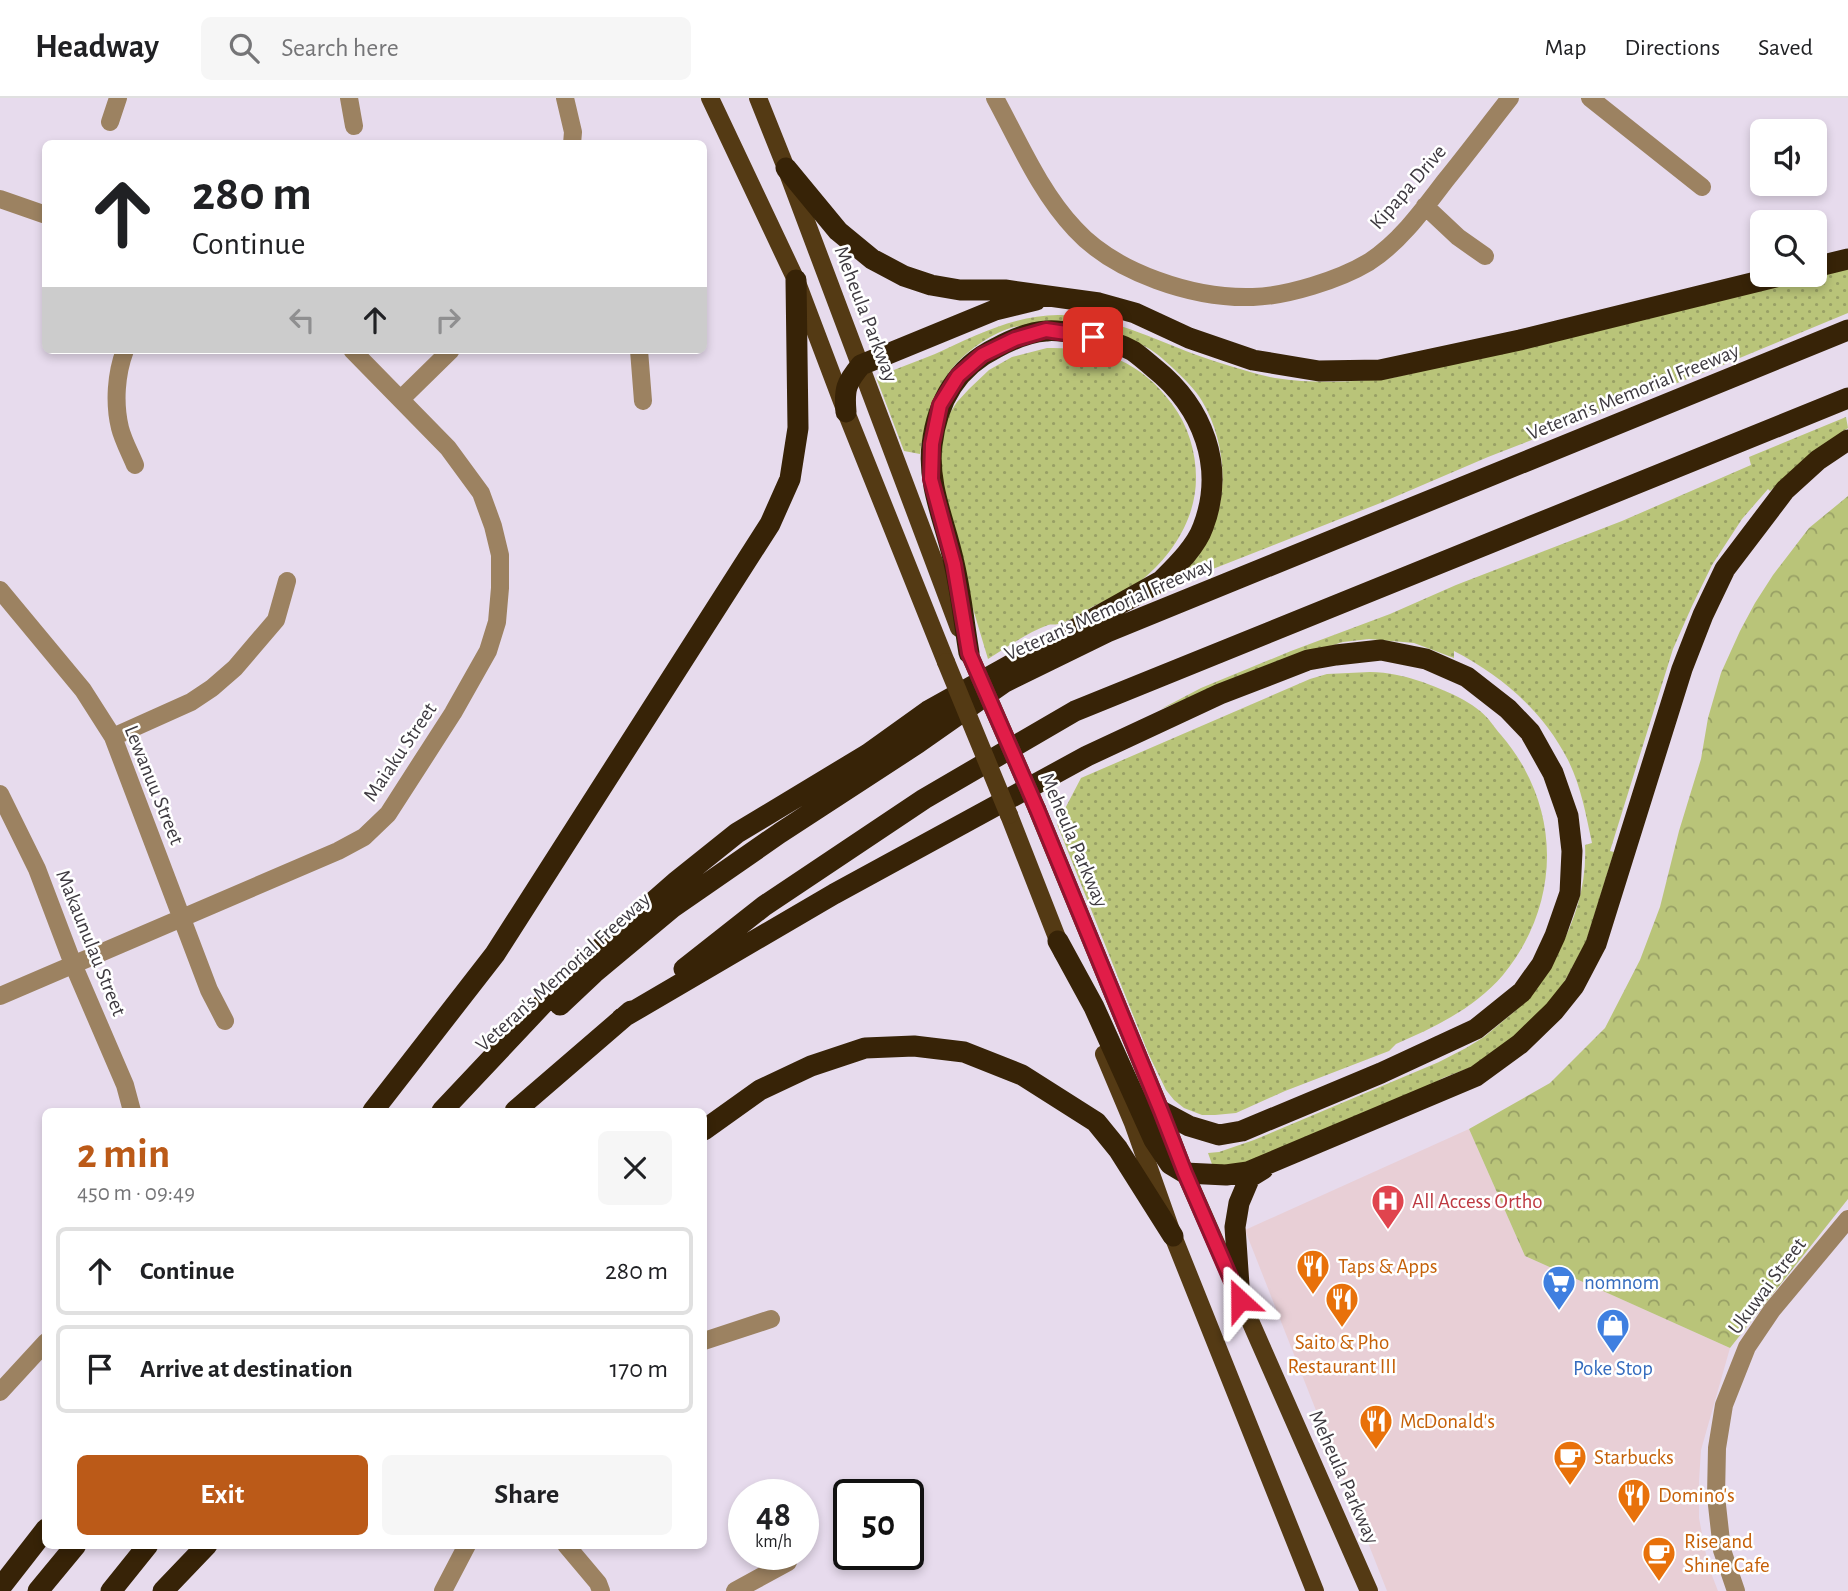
<!DOCTYPE html>
<html lang="en">
<head>
<meta charset="utf-8">
<style>
	body { margin:0; font-family:"Alegreya Sans",sans-serif; background:#f6f6f6; color:#202124; height:100vh; display:flex; flex-direction:column; font-size:26px; white-space:nowrap }
	* { box-sizing:border-box; margin:0 }
	p { font-size:23px; color:#757577 }
	.icon { flex:none; width:38px; height:38px; fill:none; stroke:currentColor; stroke-width:2; stroke-linecap:round; stroke-linejoin:round }
	.map { position:relative; flex:1; overflow:hidden }
	.drawer { position:absolute; left:42px; top:1010px; width:665px; height:441px; display:flex; flex-direction:column; background:#fff; border-radius:10px; box-shadow:0 4px 10px #0003 }
	.drawer>* { flex:none }
	.hud { position:absolute; left:42px; top:42px; width:665px; height:214px; border-radius:10px; box-shadow:0 4px 10px #0003; background:#fff; color:#202124; overflow:hidden }
	.controls { position:absolute; left:1750px; top:21px; display:grid; gap:14px }
	.controls a { display:grid; place-items:center; width:77px; height:77px; border-radius:10px; background:#fff; box-shadow:0 4px 10px #0003; font-size:35px }
	.speed { position:absolute; left:728px; top:1381px; display:flex; gap:14px; font-size:35px; font-weight:700; text-align:center }
	.speed>* { display:grid; place-content:center; width:91px; height:91px; border-radius:50%; background:#fff; box-shadow:0 4px 10px #0003; line-height:1 }
	.speed small { font-size:18px; font-weight:400 }
	.speed .limit { border:4px solid #111; border-radius:10px; background:#fff; color:#111 }
	.pin { position:absolute; display:grid; place-items:center; width:60px; height:60px; color:#fff; margin:-30px; border-radius:14px; box-shadow:0 4px 10px #0006 }
	.me { position:absolute; width:77px; margin:-38px; rotate:336deg; stroke-linejoin:round; filter:drop-shadow(0 0 5px #0008) }
	.turn { display:flex; align-items:center; gap:24px; height:147px; padding:0 35px; font-size:32px }
	.turn .icon { width:91px; height:91px; stroke-width:2.5 }
	.turn b { display:block; font-size:49px; line-height:60px }
	.lanes { display:flex; align-items:center; height:66px; padding:0 35px; background:#0003; justify-content:center; gap:35px; direction:ltr }
	.lanes .off { opacity:.35 }
	.round { display:grid; place-items:center; flex:none; width:74px; height:74px; border-radius:10px; background:#f6f6f6 }
	.headline { display:flex; align-items:center; justify-content:space-between; height:119px; padding:0 35px }
	h1 { font-size:42px; font-weight:700; line-height:52px; color:#bb5a18 }
	.cta { display:flex; gap:14px; margin-top:auto; padding:14px 35px }
	.cta a { flex:1; height:80px; border-radius:10px; background:#bb5a18; color:#fff; font-size:28px; font-weight:700; line-height:80px; text-align:center }
	.cta a+a { background:#f6f6f6; color:#202124 }
	ul { padding:0; list-style:none }
	li { display:flex; align-items:center; gap:21px; height:88px; margin:0 14px 10px; padding:0 21px; border:4px solid #e0e0e0; border-radius:10px }
	li div { flex:1 }
	li b { display:block; font-size:26px }
	li em { font-style:normal }
	header { display:flex; align-items:center; gap:42px; box-sizing:border-box; height:98px; padding:0 35px; background:#fff; border-bottom:2px solid #e0e0e0 }
	header strong { font-size:33px }
	nav { display:flex; gap:38px; margin-inline-start:auto; font-size:24px }
	.search { width:490px; height:63px; background:#f6f6f6; display:flex; align-items:center; gap:18px; box-sizing:border-box; padding:0 24px; border-radius:10px; color:#757577; font-size:26px }
	.map>svg:first-child { display:block }
</style>
</head>
<body>
<header>
<strong>Headway</strong>
<div class="search"><svg class="icon" aria-label="search" viewBox="0 0 24 24"><circle cx="10" cy="10" r="6"/><path d="M15 15l6 6"/></svg>Search here</div>
<nav><a>Map</a><a>Directions</a><a>Saved</a></nav>
</header>
<div class="map">
<svg width="1848" height="1493" viewBox="0 0 1848 1493">
	<defs>
		<pattern id="grass-dots" width="8" height="8" patternUnits="userSpaceOnUse" patternTransform="scale(1.75)"><rect width="8" height="8" fill="#b9c479"/><path d="M2 2h.1M6 6h.1" fill="none" stroke="#98a065" stroke-width="1.8" stroke-linecap="round"/></pattern>
		<pattern id="park-crowns" width="20" height="18" patternUnits="userSpaceOnUse" patternTransform="scale(1.75)"><rect width="20" height="18" fill="#b9c479"/><path d="M2 6a3 3 0 1 1 6 0M12 15a3 3 0 1 1 6 0" fill="none" stroke="#98a065"/></pattern>
	</defs>
	<rect width="100%" height="100%" fill="#e7dbed"/>
	<path fill="#e8cfd6" d="M1469,1031L1525,1158L1730,1250L1701,1352L1699,1383V1420L1708,1467L1718,1493H1387L1245,1132Z"/>
	<path fill="url(#grass-dots)" d="M1848,167V215L1718,269L1488,359L1383,404L1167,489C1179,475 1204,450 1210,435C1230,394 1225,342 1202,303C1195,291 1184,281 1174,271C1163,261 1154,252 1140,246C1124,240 1095,239 1078,236C1063,233 1033,226 1020,228C1006,230 993,237 982,244C940,271 927,309 920,356L904,353L876,279C895,271 916,264 935,256C974,238 1017,216 1061,217C1115,218 1164,247 1214,263C1234,269 1254,276 1275,280C1314,286 1353,284 1392,280L1769,188Z
		M1047,250C1100,249 1140,262 1172,306C1188,327 1196,354 1196,380C1196,420 1173,456 1143,481C1128,493 1109,501 1092,509C1082,515 1070,523 1058,526C1055,527 1051,526 1048,527C1028,534 1006,550 988,561L939,397L943,326L957,304L969,291L989,272L1012,259Z
		M1846,319L1848,330L1817,351L1770,393L1768,391L1742,421L1712,467L1692,508L1673,551L1610,753L1614,754L1586,844L1561,890L1542,915L1519,935L1474,968L1443,980L1416,995L1249,1065L1213,1069L1208,1055L1219,1054L1254,1042L1439,964L1466,950L1484,939L1515,913L1559,853C1576,819 1587,785 1585,747L1592,745C1586,717 1581,688 1568,662C1543,613 1502,578 1454,553V560L1414,545L1369,541L1343,544L1286,562L1161,611L1201,590L1291,553L1390,516L1456,487L1622,423L1751,367L1749,359Z
		M1370,574C1379,574 1388,575 1397,577C1419,581 1463,598 1480,613C1488,619 1494,629 1501,637C1562,708 1562,805 1503,877C1475,910 1435,929 1396,946L1389,953L1285,993L1236,1015L1215,1017H1202L1184,1010L1174,1002L1166,992L1149,957L1057,726L1081,680L1310,581L1327,576Z"/>
	<path fill="url(#park-crowns)" d="M1848,398V1101L1730,1250L1525,1158L1469,1031L1550,985L1605,930L1640,862L1660,809L1679,733L1701,661L1708,620L1721,575L1740,533L1755,505L1773,477L1809,430Z"/>
	<g fill="none" stroke-linecap="round" stroke-linejoin="round">
		<path stroke="#9c8261" stroke-width="18" d="M349,0L354,28
			M565,0L573,34L572,46
			M995,0C1019,44 1040,94 1075,131C1115,175 1194,201 1253,199C1287,198 1339,182 1369,164C1400,144 1423,112 1445,83C1467,56 1488,28 1510,0
			M1590,0L1702,89
			M110,24L118,0
			M0,101L46,117
			M1425,108L1458,139L1485,158
			M125,252C116,276 114,305 120,330C123,342 130,355 135,367
			M639,252L643,303
			M401,301L451,252
			M0,492L83,592L113,639L209,892L225,923
			M113,639L191,604L212,590L235,570L276,522L287,483
			M0,696L37,771L73,866L125,987L132,1013
			M0,898L338,753L364,739L388,716L453,615L488,553L497,524L500,490V457L493,428L481,395L448,350L352,252
			M704,1243L771,1221
			M0,1294L46,1244
			M566,1447L598,1485L601,1493
			M443,1493L467,1447
			M735,1493L788,1464
			M1736,1493L1722,1452L1716,1398L1717,1350L1724,1307L1747,1249L1772,1212L1848,1121"/>
		<path stroke="#543a14" stroke-width="18" d="M710,0L796,182L846,314L946,564
			M758,0L786,70L959,530
			M1037,711L1161,1013L1185,1075L1369,1493
			M1009,717L1063,855
			M1104,956L1133,1025L1173,1138L1315,1493"/>
		<path stroke="#372307" stroke-width="21" d="M786,70L838,133L872,161L904,178L931,187L960,192H1005L1099,205L1135,215L1189,240L1253,262L1319,273L1380,272L1520,242L1784,177
			M1815,169L1848,161
			M846,314C844,291 846,285 861,267L995,212L1036,202
			M1058,843L1094,909L1154,1042L1170,1066L1185,1075L1226,1077L1248,1074L1476,978L1520,946L1554,913L1574,888L1596,846L1682,571L1703,517L1725,471L1785,392L1818,362L1848,342
			M684,871L764,808L924,701L1075,613L1848,300
			M560,907L594,875L672,810L780,735L918,645L1005,584L1107,534L1848,232
			M622,920L834,796L1087,658L1220,596L1308,562L1336,557L1381,552L1426,561L1467,579L1508,611L1530,634L1553,675L1568,718L1572,753L1570,795L1555,838L1542,866L1522,894L1476,931L1381,975L1242,1033L1219,1037L1189,1028L1161,1013
			M373,1013L495,856L770,426L790,381L798,330L796,182
			M442,1013L572,875L677,783L737,735L868,656L928,613L1161,483C1175,469 1196,449 1203,429C1226,369 1203,309 1154,270C1147,264 1140,258 1133,253C1119,245 1103,241 1088,238C1075,236 1059,231 1046,233C1028,234 1011,242 996,250C957,269 937,304 932,347C927,388 946,426 954,465C961,495 964,525 969,555
			M515,1013L631,913
			M704,1032L760,992L811,968L865,950L914,948L964,954L1022,977L1096,1024L1118,1051L1173,1138
			M1240,1202L1235,1129L1239,1105L1250,1079L1263,1071
			M0,1490L46,1431
			M38,1493L76,1447
			M111,1493L148,1447
			M163,1493L207,1447"/>
		<path stroke="#543a14" stroke-width="18" d="M969,555L1037,711
			M946,564L1009,717"/>
	</g>
	<g fill="none" stroke-linecap="round" stroke-linejoin="round">
		<defs>
			<path id="route" d="M1093,239L1046,232L1015,241L982,257L958,278L940,307L932,346L931,381L954,466L969,555L1037,711L1161,1013L1185,1075L1240,1202"/>
		</defs>
		<use href="#route" stroke="#92132f" stroke-width="18"/>
		<use href="#route" stroke="#e11d48" stroke-width="12"/>
	</g>
	<defs>
		<symbol id="hospital-pin" viewBox="-11 -11 22 30"><path d="M0 17L-7.5 6A9.5 9.5 0 1 1 7.5 6Z" fill="#e0444e" stroke="#fff"/><path d="M-5-5h3v3.5h4V-5h3V5h-3V1.5h-4V5h-3Z" fill="#fff"/></symbol>
		<symbol id="restaurant-pin" viewBox="-11 -11 22 30"><path d="M0 17L-7.5 6A9.5 9.5 0 1 1 7.5 6Z" fill="#e8710a" stroke="#fff"/><path d="M-5-6h1v4h1v-4h1v4h1v-4h1v5L-1.5 .5V6h-2V.5L-5-1ZM5-6V6H3V1.5H1.5Q1.5-4 5-6Z" fill="#fff"/></symbol>
		<symbol id="supermarket-pin" viewBox="-11 -11 22 30"><path d="M0 17L-7.5 6A9.5 9.5 0 1 1 7.5 6Z" fill="#3f7fe0" stroke="#fff"/><path d="M-6-5.5h2.5l.6 2H6L4.5 2H-2.5L-4.4-4H-6ZM-1.5 3.2a1.3 1.3 0 1 0 .1 0ZM3 3.2a1.3 1.3 0 1 0 .1 0Z" fill="#fff"/></symbol>
		<symbol id="shop-pin" viewBox="-11 -11 22 30"><path d="M0 17L-7.5 6A9.5 9.5 0 1 1 7.5 6Z" fill="#3f7fe0" stroke="#fff"/><path d="M-5-2.5h2.3a2.7 3.5 0 0 1 5.4 0H5L5.5 6h-11ZM-1.5-2.5h3a1.5 2.3 0 0 0-3 0Z" fill="#fff"/></symbol>
		<symbol id="cafe-pin" viewBox="-11 -11 22 30"><path d="M0 17L-7.5 6A9.5 9.5 0 1 1 7.5 6Z" fill="#e8710a" stroke="#fff"/><path d="M-5.5-4.5H6V0H3Q3 3.5 0 3.5H-2.5Q-5.5 3.5-5.5 0ZM3-3.2v2h1.7v-2ZM-6 4.5H4V6H-6Z" fill="#fff"/></symbol>
	</defs>
	<g fill-rule="evenodd">
		<use href="#hospital-pin" x="1369" y="1084" width="38" height="52"/>
		<use href="#restaurant-pin" x="1294" y="1149" width="38" height="52"/>
		<use href="#supermarket-pin" x="1540" y="1165" width="38" height="52"/>
		<use href="#restaurant-pin" x="1323" y="1182" width="38" height="52"/>
		<use href="#shop-pin" x="1594" y="1208" width="38" height="52"/>
		<use href="#restaurant-pin" x="1357" y="1304" width="38" height="52"/>
		<use href="#cafe-pin" x="1551" y="1340" width="38" height="52"/>
		<use href="#restaurant-pin" x="1615" y="1378" width="38" height="52"/>
		<use href="#cafe-pin" x="1640" y="1436" width="38" height="52"/>
	</g>
	<g text-anchor="middle" dominant-baseline="central" stroke-width="5" stroke-linejoin="round" paint-order="stroke">
		<g font-size="21" fill="#3e3a40" stroke="#fff">
			<text transform="translate(1408 89) rotate(-49)">Kipapa Drive</text>
			<text transform="translate(866 216) rotate(69)">Meheula Parkway</text>
			<text transform="translate(1633 294) rotate(-22)">Veteran's Memorial Freeway</text>
			<text transform="translate(1109 511) rotate(-24)">Veteran's Memorial Freeway</text>
			<text transform="translate(400 654) rotate(-56)">Maiaku Street</text>
			<text transform="translate(154 687) rotate(68)">Lewanuu Street</text>
			<text transform="translate(1074 742) rotate(67)">Meheula Parkway</text>
			<text transform="translate(91 845) rotate(68)">Makaunulau Street</text>
			<text transform="translate(563 874) rotate(-42)">Veteran's Memorial Freeway</text>
			<text transform="translate(1767 1188) rotate(-53)">Ukuwai Street</text>
			<text transform="translate(1344 1379) rotate(66)">Meheula Parkway</text>
		</g>
		<g font-size="21" fill="#be3a42" stroke="#fff" text-anchor="start">
			<text x="1412" y="1103">All Access Ortho</text>
		</g>
		<g font-size="21" fill="#c56008" stroke="#fff" text-anchor="start">
			<text x="1338" y="1168">Taps &amp; Apps</text>
			<text x="1342" y="1244" text-anchor="middle">Saito &amp; Pho<tspan x="1342" dy="24">Restaurant III</tspan></text>
			<text x="1400" y="1323">McDonald's</text>
			<text x="1594" y="1359">Starbucks</text>
			<text x="1658" y="1397">Domino's</text>
			<text x="1684" y="1443">Rise and<tspan x="1684" dy="24">Shine Cafe</tspan></text>
		</g>
		<g font-size="21" fill="#366cbe" stroke="#fff" text-anchor="start">
			<text x="1584" y="1184">nomnom</text>
			<text x="1613" y="1270" text-anchor="middle">Poke Stop</text>
		</g>
	</g>
</svg>
<div class="controls">
<a><svg class="icon" aria-label="sound" viewBox="0 0 24 24"><path d="M4 9h4l5-4v14l-5-4H4zM17 9q2 3 0 6"/></svg></a>
<a><svg class="icon" aria-label="search" viewBox="0 0 24 24"><circle cx="10" cy="10" r="6"/><path d="M15 15l6 6"/></svg></a>
</div>
<div class="speed"><div>48<small>km/h</small></div><div class="limit">50</div></div>
<div class="pin" style="left:1093px;top:239px;background:#d93025"><svg class="icon" aria-label="arrive" viewBox="0 0 24 24"><path d="M6 21V4h12l-3 4 3 4H6"/></svg></div>
<svg class="me" style="left:1240px;top:1202px" viewBox="-20 -20 40 40"><path d="M0-17L14 15 0 8-14 15z" fill="#e11d48" stroke="#fff" stroke-width="4"/></svg>
<div class="hud">
<div class="turn"><svg class="icon" aria-label="ahead" viewBox="0 0 24 24"><path d="M12 20V5M6 11l6-6 6 6"/></svg><div><b>280 m</b>Continue</div></div>
<div class="lanes"><svg class="icon off" aria-label="left" viewBox="0 0 24 24"><path d="M17 20v-9H6M10 6l-5 5 5 5"/></svg><svg class="icon" aria-label="ahead" viewBox="0 0 24 24"><path d="M12 20V5M6 11l6-6 6 6"/></svg><svg class="icon off" aria-label="right" viewBox="0 0 24 24"><path d="M7 20v-9h11M14 6l5 5-5 5"/></svg></div>
</div>
<section class="drawer">
<div class="headline"><div><h1>2 min</h1><p>450 m · 09:49</p></div><a class="round"><svg class="icon" aria-label="close" viewBox="0 0 24 24"><path d="M6 6l12 12M18 6L6 18"/></svg></a></div>
<ul>
<li><svg class="icon" aria-label="ahead" viewBox="0 0 24 24"><path d="M12 20V5M6 11l6-6 6 6"/></svg><div><b>Continue</b></div><em>280 m</em></li>
<li><svg class="icon" aria-label="arrive" viewBox="0 0 24 24"><path d="M6 21V4h12l-3 4 3 4H6"/></svg><div><b>Arrive at destination</b></div><em>170 m</em></li>
</ul>
<div class="cta"><a>Exit</a><a>Share</a></div>
</section>
</div>
</body>
</html>
